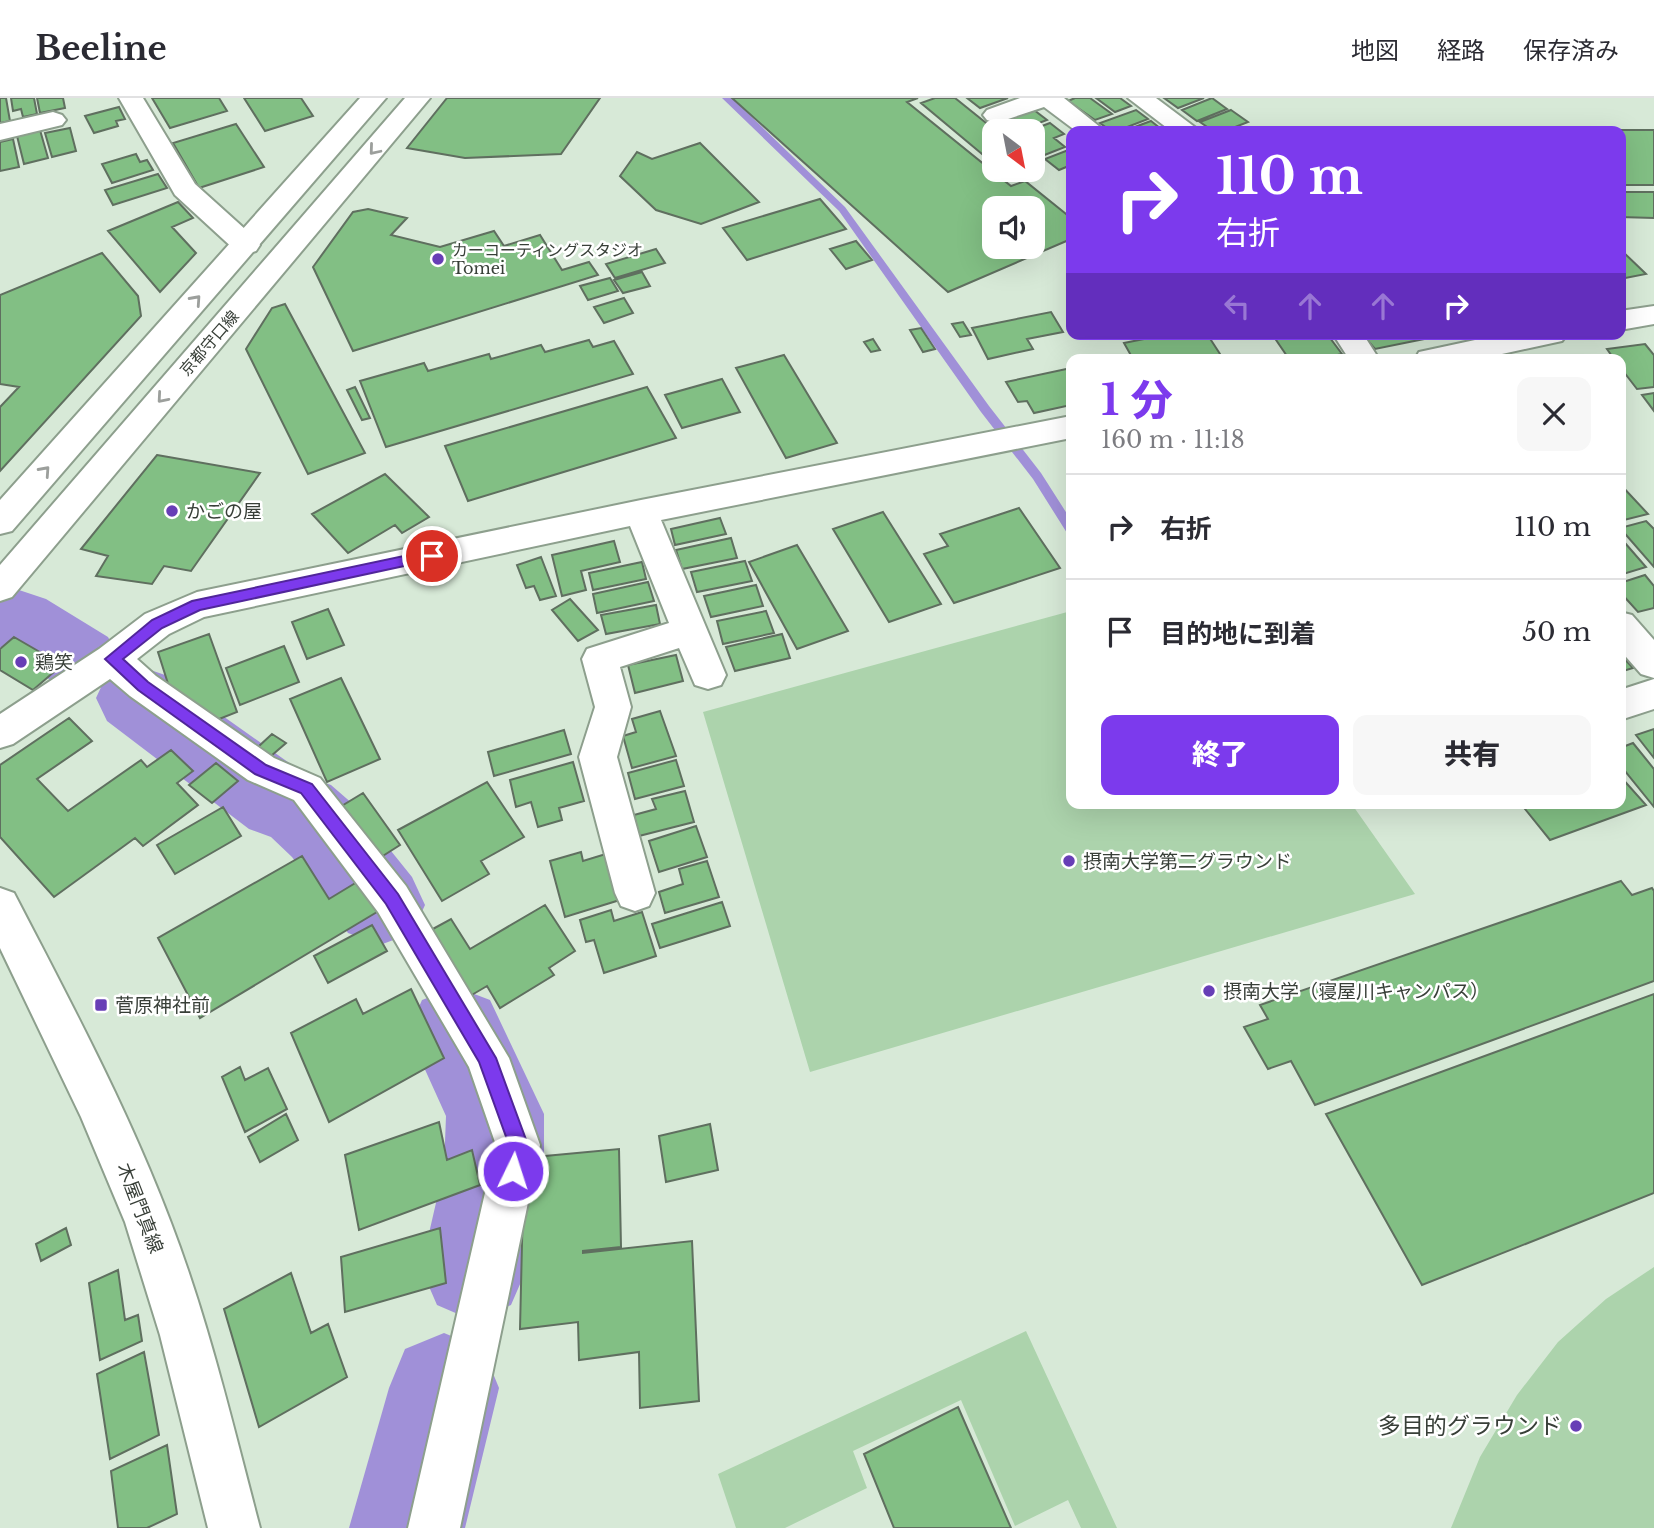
<!DOCTYPE html>
<html lang="ja">
<head>
<meta charset="utf-8">
<style>
	body { margin:0; font-family:"Libre Baskerville","Noto Sans JP",serif; background:#f7f7f7; color:#2b2b33; height:100vh; display:flex; flex-direction:column; font-size:26px; white-space:nowrap }
	* { box-sizing:border-box; margin:0 }
	p { font-size:23px; color:#7c7c81 }
	.icon { flex:none; width:38px; height:38px; fill:none; stroke:currentColor; stroke-width:2; stroke-linecap:round; stroke-linejoin:round }
	.map { position:relative; flex:1; overflow:hidden }
	.details { position:absolute; left:1066px; top:256px; width:560px; height:455px; display:flex; flex-direction:column; background:#fff; border-radius:14px; box-shadow:0 7px 28px #0002 }
	.details>* { flex:none }
	.top-card { position:absolute; left:1066px; top:28px; width:560px; height:214px; border-radius:14px; box-shadow:0 7px 28px #0002; background:#7c3aed; color:#fff; overflow:hidden }
	.needle { width:46px; rotate:148deg }
	.buttons { position:absolute; left:982px; top:21px; display:grid; gap:14px }
	.buttons a { display:grid; place-items:center; width:63px; height:63px; border-radius:14px; background:#fff; box-shadow:0 7px 28px #0002; font-size:35px }
	.pin { position:absolute; display:grid; place-items:center; width:60px; height:60px; color:#fff; margin:-30px; border:4px solid #fff; border-radius:50%; box-shadow:0 2px 7px #0007 }
	.me { position:absolute; width:77px; margin:-38px; rotate:4deg; stroke-linejoin:round; filter:drop-shadow(0 0 5px #0008) }
	.turn { display:flex; align-items:center; gap:24px; height:147px; padding:0 35px; font-size:32px }
	.turn .icon { width:91px; height:91px; stroke-width:2.5 }
	.turn b { display:block; font-size:49px; line-height:60px }
	.lanes { display:flex; align-items:center; height:66px; padding:0 35px; background:#0003; justify-content:center; gap:35px; direction:ltr }
	.lanes .off { opacity:.35 }
	.round { display:grid; place-items:center; flex:none; width:74px; height:74px; border-radius:14px; background:#f7f7f7 }
	.head { display:flex; align-items:center; justify-content:space-between; height:119px; padding:0 35px }
	h1 { font-size:42px; font-weight:800; line-height:52px; color:#7c3aed }
	.action { display:flex; gap:14px; margin-top:auto; padding:14px 35px }
	.action a { flex:1; height:80px; border-radius:14px; background:#7c3aed; color:#fff; font-size:28px; font-weight:800; line-height:80px; text-align:center }
	.action a+a { background:#f7f7f7; color:#2b2b33 }
	ul { padding:0; list-style:none }
	li { display:flex; align-items:center; gap:21px; height:105px; padding:0 35px; border-top:2px solid #e1e1e2 }
	li div { flex:1 }
	li b { display:block; font-size:26px }
	li em { font-style:normal }
	header { display:flex; align-items:center; gap:42px; box-sizing:border-box; height:98px; padding:0 35px; background:#fff; border-bottom:2px solid #e1e1e2 }
	header strong { font-size:33px }
	nav { display:flex; gap:38px; margin-inline-start:auto; font-size:24px }
	.map>svg:first-child { display:block }
</style>
</head>
<body>
<header>
<strong>Beeline</strong>
<nav><a>地図</a><a>経路</a><a>保存済み</a></nav>
</header>
<div class="map">
<svg width="1654" height="1430" viewBox="0 0 1654 1430">
	<rect width="100%" height="100%" fill="#d7e9d7"/>
	<path fill="#acd3ac" d="M1071,513V705H1351L1415,796L810,974L703,614Z
		M1654,1169V1430H1451L1480,1359L1517,1297L1558,1244L1606,1201Z
		M1026,1233L1117,1430H1081L1068,1402L1015,1428L961,1302L853,1353L867,1390L785,1430H736L718,1376Z"/>
	<g fill="none" stroke-linecap="round" stroke-linejoin="round">
		<path fill="#a090d8" fill-rule="evenodd" d="M722,0H732L845,109L989,308L1041,375L1071,422V436L1067,435L1033,381L981,314L839,113Z"/>
		<path fill="#a090d8" fill-rule="evenodd" d="M19,492L46,501L108,539L120,561L112,575L136,567L165,577L309,679L331,687L354,707L412,779L425,807L412,835L380,847L348,835L292,759L271,739L249,731L107,623L96,600L103,585L80,592L52,583L0,549V498Z
			M456,889L490,902L544,1016V1070L527,1170L511,1207L474,1223L437,1207L421,1170L444,1070L446,1018L408,934L422,902Z
			M444,1235L483,1251L499,1290L465,1430H349L389,1290L405,1251Z"/>
	</g>
	<path fill="#82bf84" stroke="#5f6f5f" stroke-width="2" fill-rule="evenodd" d="M0,0H6L10,23L0,25Z
		M11,0H34L37,16L23,19L21,11L13,13Z
		M37,0H63L65,10L40,15Z
		M152,0H219L227,13L170,30Z
		M244,0H301L313,18L265,33Z
		M447,0H600L561,56L465,60L407,50Z
		M732,0H918L907,4L1011,88L1025,83L1071,120V141L948,194ZM994,110H1032V149H994Z
		M935,0H955L996,33L994,66L921,5Z
		M967,0H1008L980,10Z
		M1075,0H1090L1112,16L1095,22L1068,3Z
		M1096,0H1120L1131,8L1115,14Z
		M1164,0H1204L1178,10Z
		M1212,0L1227,11L1197,23L1182,12Z
		M119,9L125,21L116,23L118,28L94,35L85,18Z
		M1034,12L1047,22L1018,33H1008L999,25Z
		M1136,12L1148,21L1117,33H1111L1100,25Z
		M1231,12L1248,24L1225,33H1213L1200,24Z
		M1151,23L1161,31L1124,33Z
		M1050,25L1064,36L1054,40L1065,49L1042,58L1032,50V33H1029Z
		M236,26L264,69L199,90L173,45Z
		M70,30L76,53L52,59L45,35Z
		M40,32L48,60L24,66L17,38Z
		M1575,32H1654V87H1620V33Z
		M13,41L19,69L0,73V44Z
		M700,45L759,104L701,126L656,112L620,78L637,54L652,61Z
		M1071,51V67L1059,72L1045,61Z
		M136,56L140,64L147,62L153,72L112,85L102,66Z
		M1032,62L1042,70L1013,81L1001,72H1032Z
		M158,76L167,90L113,107L105,92Z
		M1620,94H1654V120L1620,119Z
		M820,101L846,131L747,162L723,130Z
		M178,104L193,120L172,129L196,155L160,194L108,133Z
		M368,111L407,120L391,137L440,149L494,133L504,148L540,137L562,172L589,164L598,177L353,253L313,169L353,114Z
		M856,143L872,162L846,171L830,151Z
		M656,151L665,165L615,180L606,166Z
		M1620,151L1646,176L1620,181Z
		M102,155L138,198L141,218L0,373V309L19,289L0,286V197Z
		M642,174L650,188L623,195L614,182Z
		M610,180L618,193L588,202L580,188Z
		M624,200L633,215L604,225L594,209Z
		M285,206L365,355L308,376L246,251L272,210Z
		M1051,214L1063,234L1027,241L1033,251L988,261L972,230Z
		M963,224L971,237L960,239L952,226Z
		M921,230L935,251L923,254L910,232Z
		M1169,236H1207L1222,259L1133,261L1124,245Z
		M1272,236H1327L1342,256L1319,261H1289Z
		M1362,236H1420L1424,241L1375,251Z
		M873,241L880,252L871,254L864,244Z
		M589,242L593,249L614,243L633,276L386,349L360,283L424,265L428,273L489,256L491,261L541,247L545,254Z
		M1645,246L1654,257V289L1637,291L1620,269V261H1614L1607,251Z
		M784,257L837,345L786,360L736,270Z
		M1071,270V307L1034,315L1027,303L1018,304L1006,284Z
		M722,281L740,314L682,330L665,297Z
		M355,289L370,320L362,322L347,292Z
		M647,289L676,340L468,403L445,348Z
		M1654,295V313L1642,297Z
		M157,357L260,375L191,473L164,468L152,486L96,478L108,458L81,451Z
		M385,376L429,419L402,435L395,427L348,455L312,416Z
		M1620,386L1648,416L1620,423Z
		M1019,410L1060,470L954,505L924,456L948,448L940,436Z
		M883,414L941,506L889,524L833,431Z
		M720,420L726,436L675,447L671,431Z
		M1646,423L1654,431V469L1620,430Z
		M731,440L737,460L682,471L676,452Z
		M614,443L620,464L581,473L586,492L562,498L552,457Z
		M1625,445L1646,469L1620,477V447Z
		M797,447L848,533L797,551L749,464Z
		M541,459L556,498L540,502L534,488L526,490L517,467Z
		M745,463L752,483L697,494L691,474Z
		M642,464L646,481L593,492L589,475Z
		M1645,477L1654,488V510L1638,514L1620,494V485Z
		M648,484L654,503L597,515L593,496Z
		M756,487L763,508L711,519L704,498Z
		M570,501L598,532L578,543L552,512Z
		M656,507L660,526L606,536L601,517Z
		M328,511L344,547L307,561L292,524Z
		M766,513L774,535L723,546L717,523Z
		M209,536L237,614L209,625L170,592L158,554Z
		M782,536L790,560L735,573L726,549Z
		M14,539L62,567L33,592L0,572V551Z
		M284,548L299,584L240,607L226,570Z
		M1620,556L1633,570L1620,574Z
		M676,557L683,583L635,595L628,567Z
		M341,580L380,661L327,684L290,601Z
		M660,613L676,658L632,670L623,638L636,634L632,621Z
		M69,620L92,643L37,681L68,713L141,662L147,669L171,652L193,673L177,685L198,707L143,748L135,740L54,799L0,739V667Z
		M1654,631V660L1636,637Z
		M564,632L571,656L494,678L488,654Z
		M272,636L286,645L271,658L258,649Z
		M1633,645L1654,671V709L1620,667V650Z
		M676,662L684,688L635,701L628,675Z
		M573,664L584,703L559,710L562,722L538,729L531,704L516,709L510,682Z
		M216,665L238,683L212,705L189,687Z
		M1620,678L1646,707L1550,742L1521,706L1620,705Z
		M487,684L524,739L481,763L489,776L442,803L398,732Z
		M685,693L694,724L639,738L634,717L656,711L652,701Z
		M363,695L400,747L378,761L340,709Z
		M223,709L241,738L175,776L157,747Z
		M696,728L707,759L659,774L649,743Z
		M581,754L583,763L609,755L623,801L565,819L550,763Z
		M302,758L329,801L357,784L377,814L200,920L158,840Z
		M707,763L719,799L665,815L659,794L683,786L679,771Z
		M1621,783L1632,797L1652,790L1654,793V883L1315,1007L1291,963L1268,971L1244,929L1268,921L1260,907Z
		M722,804L730,828L660,850L652,826Z
		M545,807L575,853L549,870L554,877L500,910L487,888L470,898L431,832L451,821L470,851Z
		M611,812L614,823L642,814L656,858L604,875L594,842L586,844L580,822Z
		M372,827L387,853L328,885L314,858Z
		M411,891L444,960L329,1024L291,935L356,901L363,916Z
		M1654,896V1095L1422,1187L1326,1016Z
		M240,969L245,982L268,970L287,1011L245,1034L222,979Z
		M286,1016L298,1042L260,1064L248,1039Z
		M439,1024L447,1062L472,1052L480,1087L359,1132L345,1057Z
		M710,1026L718,1072L666,1084L659,1038Z
		M619,1051L621,1149L583,1153V1155L692,1143L699,1303L640,1310L639,1254L579,1262L578,1224L520,1231L524,1060Z
		M66,1130L71,1147L41,1163L36,1146Z
		M440,1130L446,1185L345,1214L341,1159Z
		M118,1172L125,1222L138,1217L142,1243L100,1262L89,1185Z
		M291,1175L311,1235L328,1226L347,1279L259,1329L224,1211Z
		M144,1254L159,1337L110,1361L97,1276Z
		M958,1309L1011,1430H894L864,1356Z
		M167,1347L177,1416L147,1430H118L111,1373Z"/>
	<g fill="none" stroke-linecap="round" stroke-linejoin="round">
		<defs>
			<path id="minor" d="M119,0H143L195,86L256,141L260,147L256,153L246,156L236,153L175,97Z
				M1020,0H1064L1105,33H1076L1044,9L996,25L987,22L983,17L987,12Z
				M1128,0H1156L1200,33H1171Z
				M53,14L62,17L66,22L62,27L0,42V26Z
				M1654,208V226L1620,232V213Z
				M1333,236H1363L1379,261H1349Z
				M1503,236H1567L1562,243L1479,261H1415L1419,254Z
				M1071,318V340L661,422L726,577L721,587L708,591L695,587L679,550L620,569L631,609L617,659L655,795L649,808L635,813L621,808L615,795L579,659L595,609L582,561L587,551L669,525L630,428L204,519L169,536L137,561L156,578L274,660L320,680L406,788L509,960L540,1047L460,1430H408L496,1047L469,969L378,814L294,702L248,682L130,598L110,581L13,646L0,650V616L99,551L145,516L197,494L641,402Z
				M1620,514L1632,517L1654,542V580L1641,576L1620,552Z
				M1654,581V611L1620,622V592Z"/>
			<path id="major" d="M360,0H386L12,433L0,436V402Z
				M405,0H430L12,499L0,503V467Z
				M0,790L14,795C70,903 128,1011 171,1125C209,1224 233,1328 260,1430H208L160,1237L125,1124L81,1019L0,850Z"/>
		</defs>
		<use href="#minor" stroke="#8d9f8d" stroke-width="4"/>
		<use href="#major" stroke="#8d9f8d" stroke-width="4"/>
		<use href="#minor" fill="#fff" fill-rule="evenodd"/>
		<use href="#major" fill="#fff" fill-rule="evenodd"/>
	</g>
	<defs><path id="oneway-chevron" d="M-2-3.5L2.5 0L-2 3.5" fill="none" stroke-width="1.6" stroke-linecap="round" stroke-linejoin="round" transform="scale(1.75)"/></defs>
	<g stroke="#9c9f9c">
		<use href="#oneway-chevron" transform="translate(374 52) rotate(130)"/>
		<use href="#oneway-chevron" transform="translate(196 202) rotate(-48)"/>
		<use href="#oneway-chevron" transform="translate(162 300) rotate(131)"/>
		<use href="#oneway-chevron" transform="translate(45 373) rotate(-48)"/>
	</g>
	<path fill="#7c3aed" stroke="#51269a" stroke-width="2" d="M432,452L437,454V461L200,512L162,530L123,561L148,584L266,667L312,686L398,796L496,960L528,1047L519,1079L513,1082L506,1079L503,1073L509,1047L479,964L386,806L301,695L255,676L138,592L105,561L152,522L192,503Z"/>
	<g fill="#673eb6" stroke="#fff" stroke-width="2.5">
		<circle cx="438" cy="161" r="7"/>
		<circle cx="172" cy="413" r="7"/>
		<circle cx="21" cy="564" r="7"/>
		<circle cx="1069" cy="763" r="7"/>
		<circle cx="1209" cy="893" r="7"/>
		<rect x="94" y="900" width="14" height="14" rx="3.5"/>
		<circle cx="1576" cy="1328" r="7"/>
	</g>
	<g text-anchor="middle" dominant-baseline="central" stroke-width="5" stroke-linejoin="round" paint-order="stroke">
		<g font-size="16" fill="#383f38" stroke="#fff" text-anchor="start">
			<text x="452" y="152">カーコーティングスタジオ<tspan x="452" dy="18">Tomei</tspan></text>
		</g>
		<g font-size="16" fill="#383f38" stroke="#fff">
			<text transform="translate(209 245) rotate(-49)">京都守口線</text>
		</g>
		<g font-size="19" fill="#383f38" stroke="#fff" text-anchor="start">
			<text x="186" y="413">かごの屋</text>
			<text x="35" y="564">鶏笑</text>
			<text x="1083" y="763">摂南大学第二グラウンド</text>
			<text x="1223" y="893">摂南大学（寝屋川キャンパス）</text>
			<text x="115" y="907">菅原神社前</text>
		</g>
		<g font-size="19" fill="#383f38" stroke="#fff">
			<text transform="translate(140 1110) rotate(69)">木屋門真線</text>
		</g>
		<g font-size="23" fill="#383f38" stroke="#fff" text-anchor="end">
			<text x="1562" y="1328">多目的グラウンド</text>
		</g>
	</g>
</svg>
<div class="buttons">
<a><svg class="needle" viewBox="-14 -14 28 28"><path d="M0-13l5 13h-10z" fill="#e53935"/><path d="M0 13l5-13h-10z" fill="#7c7c81"/></svg></a>
<a><svg class="icon" aria-label="sound" viewBox="0 0 24 24"><path d="M4 9h4l5-4v14l-5-4H4zM17 9q2 3 0 6"/></svg></a>
</div>
<div class="pin" style="left:432px;top:458px;background:#d93025"><svg class="icon" aria-label="arrive" viewBox="0 0 24 24"><path d="M6 21V4h12l-3 4 3 4H6"/></svg></div>
<svg class="me" style="left:513px;top:1073px" viewBox="-20 -20 40 40"><circle r="17" fill="#7c3aed" stroke="#fff" stroke-width="3"/><path d="M0-11L8 9 0 5-8 9z" fill="#fff"/></svg>
<div class="top-card">
<div class="turn"><svg class="icon" aria-label="right" viewBox="0 0 24 24"><path d="M7 20v-9h11M14 6l5 5-5 5"/></svg><div><b>110 m</b>右折</div></div>
<div class="lanes"><svg class="icon off" aria-label="left" viewBox="0 0 24 24"><path d="M17 20v-9H6M10 6l-5 5 5 5"/></svg><svg class="icon off" aria-label="ahead" viewBox="0 0 24 24"><path d="M12 20V5M6 11l6-6 6 6"/></svg><svg class="icon off" aria-label="ahead" viewBox="0 0 24 24"><path d="M12 20V5M6 11l6-6 6 6"/></svg><svg class="icon" aria-label="right" viewBox="0 0 24 24"><path d="M7 20v-9h11M14 6l5 5-5 5"/></svg></div>
</div>
<section class="details">
<div class="head"><div><h1>1 分</h1><p>160 m · 11:18</p></div><a class="round"><svg class="icon" aria-label="close" viewBox="0 0 24 24"><path d="M6 6l12 12M18 6L6 18"/></svg></a></div>
<ul>
<li><svg class="icon" aria-label="right" viewBox="0 0 24 24"><path d="M7 20v-9h11M14 6l5 5-5 5"/></svg><div><b>右折</b></div><em>110 m</em></li>
<li><svg class="icon" aria-label="arrive" viewBox="0 0 24 24"><path d="M6 21V4h12l-3 4 3 4H6"/></svg><div><b>目的地に到着</b></div><em>50 m</em></li>
</ul>
<div class="action"><a>終了</a><a>共有</a></div>
</section>
</div>
</body>
</html>
